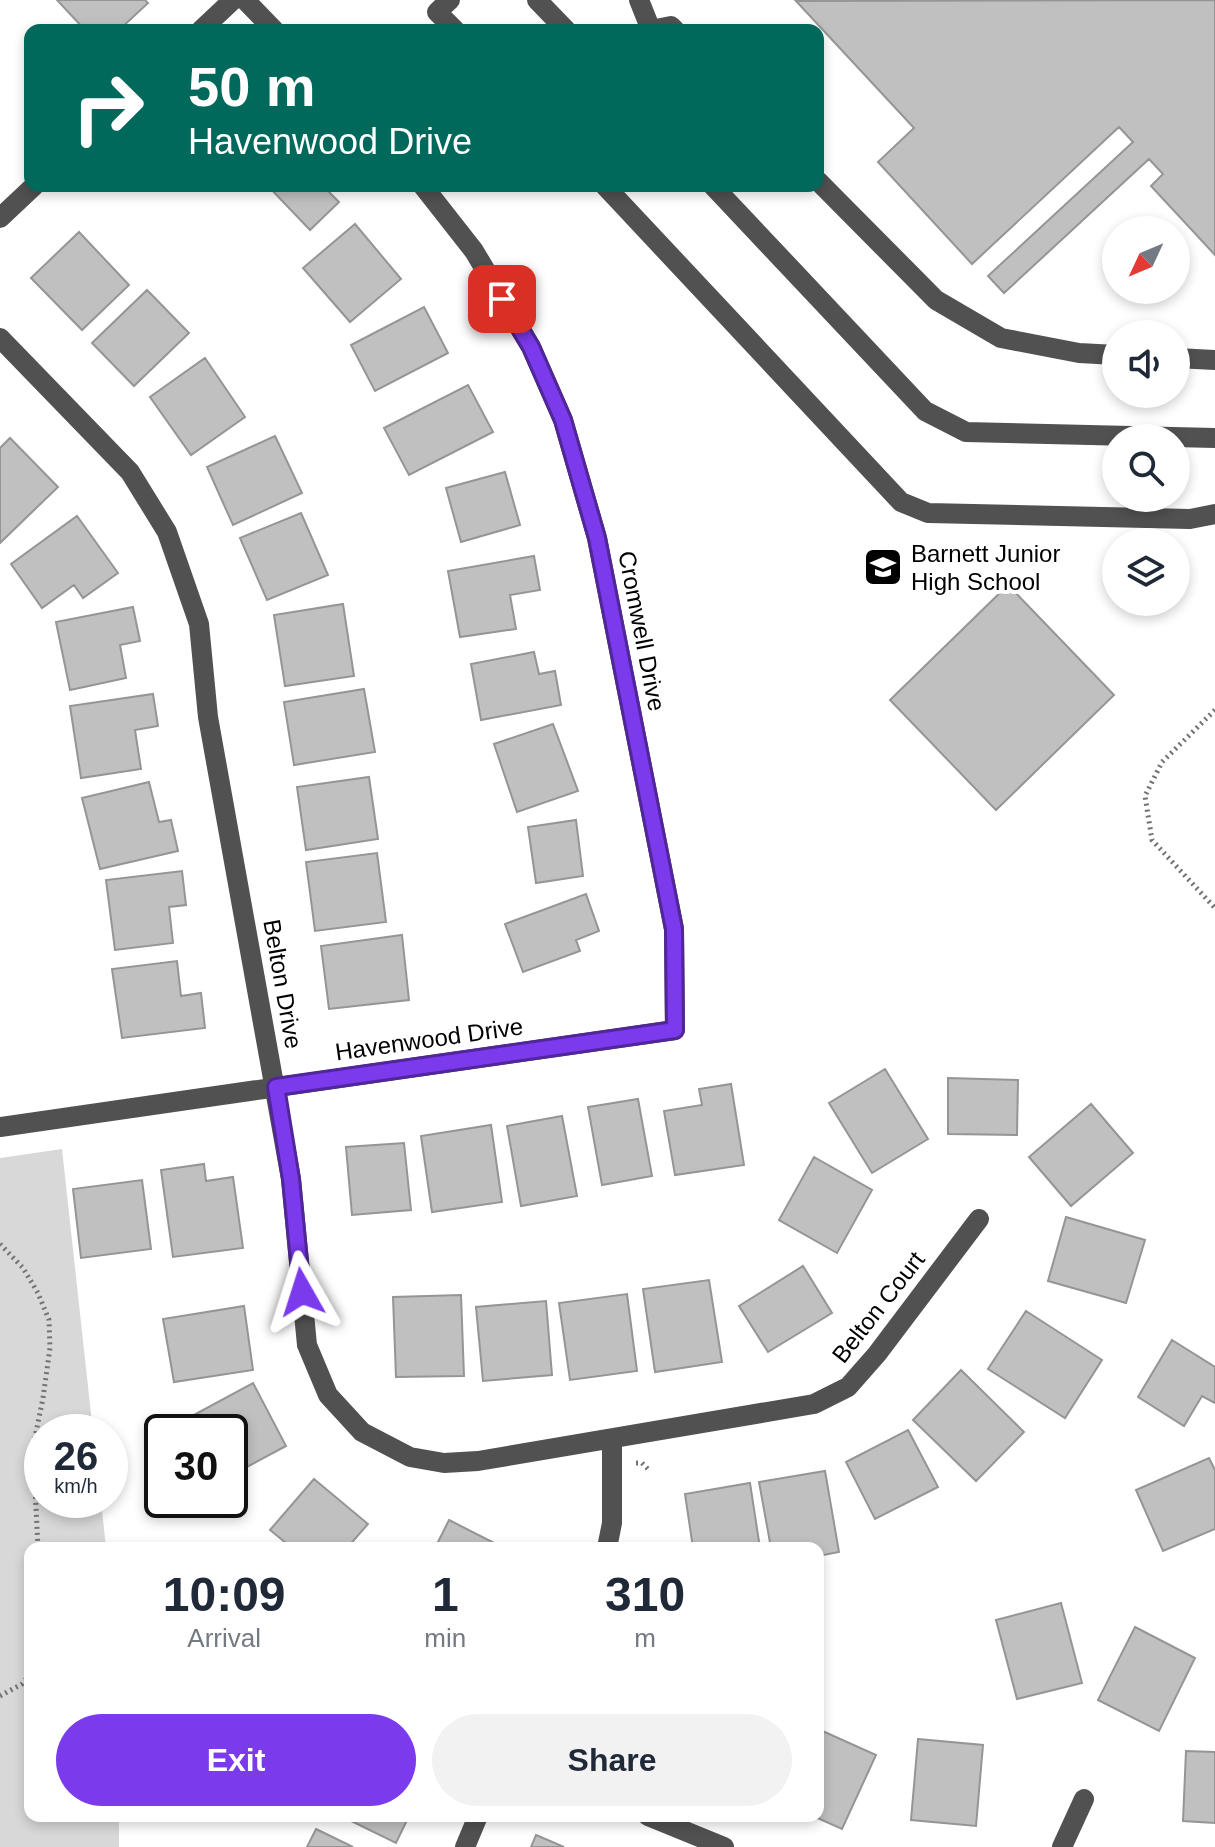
<!DOCTYPE html>
<html lang="en">
<head>
<meta charset="utf-8">
<style>
	body { margin:0; font-family:Helvetica,sans-serif; background:#f2f2f3; color:#1f2937; height:100vh; display:flex; flex-direction:column; font-size:30px; white-space:nowrap }
	* { box-sizing:border-box; margin:0 }
	p { font-size:26px; color:#747a83 }
	.icon { flex:none; width:44px; height:44px; fill:none; stroke:currentColor; stroke-width:2; stroke-linecap:round; stroke-linejoin:round }
	.map { position:relative; flex:1; overflow:hidden }
	.drawer { position:absolute; left:24px; top:1542px; width:800px; height:280px; display:flex; flex-direction:column; background:#fff; border-radius:16px; box-shadow:0 4px 12px #0003 }
	.drawer>* { flex:none }
	.hud { position:absolute; left:24px; top:24px; width:800px; height:168px; border-radius:16px; box-shadow:0 4px 12px #0003; background:#00695c; color:#fff; overflow:hidden }
	.needle { width:52px; rotate:226deg }
	.tools { position:absolute; left:1102px; top:216px; display:grid; gap:16px }
	.tools a { display:grid; place-items:center; width:88px; height:88px; border-radius:50%; background:#fff; box-shadow:0 4px 12px #0003; font-size:40px }
	.speed { position:absolute; left:24px; top:1414px; display:flex; gap:16px; font-size:40px; font-weight:700; text-align:center }
	.speed>* { display:grid; place-content:center; width:104px; height:104px; border-radius:50%; background:#fff; box-shadow:0 4px 12px #0003; line-height:1 }
	.speed small { font-size:20px; font-weight:400 }
	.speed .limit { border:4px solid #111; border-radius:12px; background:#fff; color:#111 }
	.pin { position:absolute; display:grid; place-items:center; width:68px; height:68px; color:#fff; margin:-34px; border-radius:16px; box-shadow:0 4px 12px #0006 }
	.me { position:absolute; width:88px; margin:-44px; rotate:354deg; stroke-linejoin:round; filter:drop-shadow(0 0 6px #0008) }
	.turn { display:flex; align-items:center; gap:28px; height:168px; padding:0 32px; font-size:36px }
	.turn .icon { width:104px; height:104px; stroke-width:2.5 }
	.turn b { display:block; font-size:56px; line-height:68px }
	.eta { display:flex; justify-content:space-evenly; align-items:center; height:136px; text-align:center }
	.eta b { font-size:48px; font-weight:700; line-height:56px }
	.action { display:flex; gap:16px; margin-top:auto; padding:16px 32px }
	.action a { flex:1; height:92px; border-radius:48px; background:#7c3aed; color:#fff; font-size:32px; font-weight:700; line-height:92px; text-align:center }
	.action a+a { background:#f2f2f3; color:#1f2937 }
	.map>svg:first-child { display:block }
</style>
</head>
<body>
<div class="map">
<svg width="1215" height="1847" viewBox="0 0 1215 1847">
	<rect width="100%" height="100%" fill="#fff"/>
	<path fill="#d8d8d8" d="M62,1149L93,1432H42V1500H101L106,1548H30V1816H119V1847H0V1158Z"/>
	<path fill="#c0c0c0" stroke="#959595" stroke-width="2" d="M57,0H145L148,3L119,30H85Z
		M1215,0V255L1151,186L1163,174L1149,159L1004,293L988,276L1133,142L1119,127L972,264L878,162L914,128L796,1Z
		M268,186H323L339,202L310,230Z
		M355,224L401,279L350,322L303,268Z
		M79,232L129,285L82,330L31,278Z
		M147,290L189,333L134,386L92,343Z
		M424,307L448,353L375,391L351,345Z
		M205,358L245,417L191,455L150,397Z
		M468,385L493,432L409,475L384,428Z
		M275,436L302,493L233,525L207,467Z
		M10,438L58,487L0,543V448Z
		M505,472L520,525L461,542L446,488Z
		M301,513L328,575L267,600L240,538Z
		M77,516L118,573L83,598L74,585L42,608L11,564Z
		M534,556L540,590L510,595L516,629L460,637L448,571Z
		M1008,585L1114,695L996,810L890,700Z
		M343,604L354,676L285,686L274,615Z
		M133,607L140,641L120,645L126,678L70,690L56,622Z
		M534,652L539,674L555,671L561,705L481,720L471,664Z
		M364,689L375,752L294,765L284,702Z
		M153,694L158,726L135,730L141,769L81,778L70,706Z
		M553,724L578,791L517,812L494,744Z
		M369,777L378,839L306,850L297,787Z
		M149,782L159,822L171,820L178,851L100,869L82,798Z
		M576,820L583,876L536,883L528,827Z
		M377,853L386,922L315,931L306,862Z
		M182,871L186,905L169,907L173,943L115,950L106,880Z
		M586,894L599,931L576,940L580,951L523,972L505,924Z
		M402,935L409,1000L329,1009L321,946Z
		M177,961L181,996L201,993L205,1028L122,1038L112,969Z
		M885,1069L928,1139L872,1173L829,1103Z
		M948,1078L1018,1080L1017,1135L948,1134Z
		M731,1084L744,1165L675,1175L664,1111L702,1105L699,1089Z
		M638,1099L652,1176L602,1185L588,1107Z
		M1091,1104L1133,1153L1071,1206L1029,1157Z
		M562,1116L577,1196L521,1206L507,1126Z
		M491,1125L502,1202L432,1212L421,1136Z
		M404,1143L411,1210L352,1215L346,1147Z
		M814,1157L872,1190L837,1253L779,1220Z
		M204,1164L206,1181L233,1177L243,1248L173,1257L161,1170Z
		M142,1180L151,1249L81,1258L73,1189Z
		M1066,1217L1145,1240L1126,1303L1048,1281Z
		M803,1266L832,1313L768,1352L739,1306Z
		M709,1280L722,1362L655,1372L643,1289Z
		M627,1294L637,1371L570,1380L559,1303Z
		M461,1295L464,1376L396,1377L393,1297Z
		M546,1301L552,1375L483,1381L476,1307Z
		M244,1306L253,1370L174,1382L163,1319Z
		M1026,1311L1102,1360L1065,1418L988,1369Z
		M1172,1340L1215,1367V1403L1202,1396L1184,1426L1138,1397Z
		M961,1370L1024,1432L976,1481L913,1420Z
		M253,1383L286,1446L230,1476V1432H184L179,1423Z
		M908,1430L938,1487L875,1519L846,1462Z
		M1209,1458L1215,1470V1529L1163,1551L1136,1490Z
		M825,1471L839,1552L818,1556V1548H771L759,1482Z
		M314,1479L368,1524L347,1548H292L270,1530Z
		M750,1483L760,1548H693L685,1494Z
		M449,1520L504,1548H435Z
		M1061,1603L1082,1683L1017,1699L996,1620Z
		M1135,1627L1195,1658L1159,1731L1098,1700Z
		M818,1729L876,1755L842,1829L813,1816H818Z
		M918,1739L983,1745L976,1826L911,1820Z
		M1186,1751L1215,1752V1823L1183,1821Z
		M341,1816H409L396,1843Z
		M316,1829L353,1847H307Z
		M536,1835L564,1847H531Z"/>
	<g fill="none" stroke-linecap="round" stroke-linejoin="round">
		<path stroke="#737373" stroke-width="5" stroke-dasharray="2 4" stroke-linecap="butt" d="M1215,710L1162,762L1145,796L1152,840L1215,908
			M0,1244L23,1268L38,1293L49,1320L50,1348L43,1398L33,1447L38,1548
			M636,1463H642L650,1471
			M0,1696L22,1684L30,1674"/>
		<path stroke="#515151" stroke-width="20" d="M245,0L274,30
			M450,0L437,12L455,30
			M537,0L566,30
			M639,0L651,30L671,26L675,30
			M201,30L233,0
			M818,181L936,300L1001,338L1079,353L1116,355
			M605,186L901,502L928,513L1190,519L1215,514
			M713,186L925,411L966,432L1215,438
			M0,218L34,186
			M0,338L130,472L167,532L199,624L208,717L291,1179L307,1345L328,1395L362,1432L410,1457L444,1463L478,1461L814,1404L848,1387L877,1354L979,1219
			M1176,358L1215,360
			M0,1127L675,1030L674,929L597,538L563,420L531,347L474,251L423,186
			M607,1548L612,1523V1439
			M648,1816L724,1847
			M465,1847L478,1816
			M1062,1847L1084,1799"/>
	</g>
	<g fill="none" stroke-linecap="round" stroke-linejoin="round">
		<defs>
			<path id="route" d="M302,1292L291,1179L276,1087L675,1030L674,929L597,538L563,420L531,347L502,299"/>
		</defs>
		<use href="#route" stroke="#51269a" stroke-width="20"/>
		<use href="#route" stroke="#7c3aed" stroke-width="14"/>
	</g>
	<defs>
		<symbol id="school-square" viewBox="-11 -11 22 22"><rect x="-9" y="-9" width="18" height="18" rx="4" fill="#000" stroke="#fff"/><path d="M0-5L7-2L0 1L-7-2ZM-4 1L0 2.5L4 1V4Q0 6-4 4Z" fill="#fff"/></symbol>
	</defs>
	<g fill-rule="evenodd">
		<use href="#school-square" x="861" y="545" width="44" height="44"/>
	</g>
	<g text-anchor="middle" dominant-baseline="central" stroke-width="8" stroke-linejoin="round" paint-order="stroke">
		<g font-size="24" fill="#000" stroke="#fff" text-anchor="start">
			<text x="911" y="553">Barnett Junior<tspan x="911" dy="28">High School</tspan></text>
		</g>
		<g font-size="24" fill="#000" stroke="#fff">
			<text transform="translate(642 631) rotate(79)">Cromwell Drive</text>
			<text transform="translate(283 984) rotate(80)">Belton Drive</text>
			<text transform="translate(429 1039) rotate(-8)">Havenwood Drive</text>
			<text transform="translate(878 1307) rotate(-52)">Belton Court</text>
		</g>
	</g>
</svg>
<div class="tools">
<a><svg class="needle" viewBox="-14 -14 28 28"><path d="M0-13l5 13h-10z" fill="#e53935"/><path d="M0 13l5-13h-10z" fill="#747a83"/></svg></a>
<a><svg class="icon" aria-label="sound" viewBox="0 0 24 24"><path d="M4 9h4l5-4v14l-5-4H4zM17 9q2 3 0 6"/></svg></a>
<a><svg class="icon" aria-label="search" viewBox="0 0 24 24"><circle cx="10" cy="10" r="6"/><path d="M15 15l6 6"/></svg></a>
<a><svg class="icon" aria-label="layers" viewBox="0 0 24 24"><path d="M12 4l9 5-9 5-9-5zM3 14l9 5 9-5"/></svg></a>
</div>
<div class="speed"><div>26<small>km/h</small></div><div class="limit">30</div></div>
<div class="pin" style="left:502px;top:299px;background:#d93025"><svg class="icon" aria-label="arrive" viewBox="0 0 24 24"><path d="M6 21V4h12l-3 4 3 4H6"/></svg></div>
<svg class="me" style="left:302px;top:1292px" viewBox="-20 -20 40 40"><path d="M0-17L14 15 0 8-14 15z" fill="#7c3aed" stroke="#fff" stroke-width="4"/></svg>
<div class="hud">
<div class="turn"><svg class="icon" aria-label="right" viewBox="0 0 24 24"><path d="M7 20v-9h11M14 6l5 5-5 5"/></svg><div><b>50 m</b>Havenwood Drive</div></div>
</div>
<section class="drawer">
<div class="eta">
<div><b>10:09</b><p>Arrival</p></div>
<div><b>1</b><p>min</p></div>
<div><b>310</b><p>m</p></div>
</div>
<div class="action"><a>Exit</a><a>Share</a></div>
</section>
</div>
</body>
</html>
